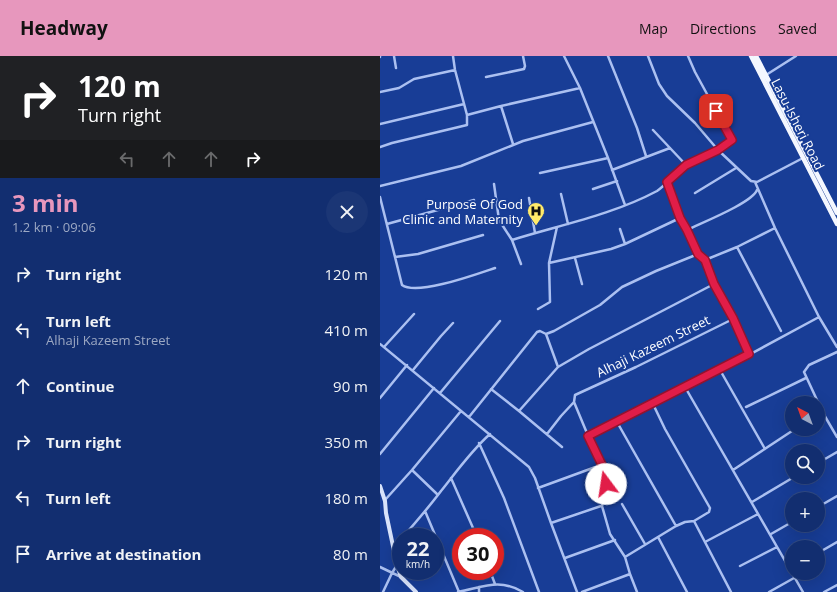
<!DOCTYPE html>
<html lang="en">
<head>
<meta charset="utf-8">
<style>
	body { margin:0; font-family:"Open Sans",sans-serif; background:#1b3675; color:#f1f3f6; height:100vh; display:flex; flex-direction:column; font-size:15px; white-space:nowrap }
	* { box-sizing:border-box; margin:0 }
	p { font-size:13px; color:#9ca8c3 }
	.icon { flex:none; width:22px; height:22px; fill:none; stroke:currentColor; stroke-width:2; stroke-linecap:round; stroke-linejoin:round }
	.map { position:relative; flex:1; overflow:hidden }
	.drawer { display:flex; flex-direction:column; background:#122e70; width:380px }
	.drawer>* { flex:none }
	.top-card { background:#202124; color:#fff; overflow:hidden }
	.needle { width:26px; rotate:319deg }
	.fabs { position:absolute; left:405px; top:340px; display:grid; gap:8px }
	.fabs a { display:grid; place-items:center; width:40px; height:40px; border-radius:50%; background:#122e70; box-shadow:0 4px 16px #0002,0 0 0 1px #314a83; font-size:20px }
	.speed { position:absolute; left:12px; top:472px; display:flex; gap:8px; font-size:20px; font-weight:700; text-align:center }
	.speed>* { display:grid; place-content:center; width:52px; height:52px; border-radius:50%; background:#122e70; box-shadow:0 4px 16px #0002,0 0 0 1px #314a83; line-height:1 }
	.speed small { font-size:10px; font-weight:400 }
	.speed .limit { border:6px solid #d22; background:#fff; color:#111 }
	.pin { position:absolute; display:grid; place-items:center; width:34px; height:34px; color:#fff; margin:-17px; border-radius:8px; box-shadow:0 2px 6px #0006 }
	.me { position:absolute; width:44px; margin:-22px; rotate:346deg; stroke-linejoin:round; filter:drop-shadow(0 0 3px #0008) }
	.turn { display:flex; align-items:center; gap:14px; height:84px; padding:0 12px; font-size:18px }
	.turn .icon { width:52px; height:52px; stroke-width:2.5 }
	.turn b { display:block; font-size:28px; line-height:34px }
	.lanes { display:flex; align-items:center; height:38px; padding:0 12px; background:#0003; justify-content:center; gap:20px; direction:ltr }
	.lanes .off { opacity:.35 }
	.round { display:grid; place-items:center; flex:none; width:42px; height:42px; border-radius:21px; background:#1b3675 }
	.overview { display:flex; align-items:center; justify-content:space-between; height:68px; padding:0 12px }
	h1 { font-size:24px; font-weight:700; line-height:30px; color:#e797bd }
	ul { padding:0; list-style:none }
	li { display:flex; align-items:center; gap:12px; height:56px; padding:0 12px }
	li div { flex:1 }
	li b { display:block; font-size:15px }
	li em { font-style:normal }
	header { display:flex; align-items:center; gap:24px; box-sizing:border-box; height:56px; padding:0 20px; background:#e797bd; color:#111 }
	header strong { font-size:19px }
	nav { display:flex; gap:22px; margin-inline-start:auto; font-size:14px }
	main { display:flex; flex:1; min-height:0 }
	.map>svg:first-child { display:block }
</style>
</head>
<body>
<header>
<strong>Headway</strong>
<nav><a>Map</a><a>Directions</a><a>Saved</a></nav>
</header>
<main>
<section class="drawer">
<div class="top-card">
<div class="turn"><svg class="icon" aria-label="right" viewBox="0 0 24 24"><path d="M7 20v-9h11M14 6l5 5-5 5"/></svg><div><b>120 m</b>Turn right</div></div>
<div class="lanes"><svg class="icon off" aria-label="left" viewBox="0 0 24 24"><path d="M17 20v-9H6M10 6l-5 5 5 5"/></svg><svg class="icon off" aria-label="ahead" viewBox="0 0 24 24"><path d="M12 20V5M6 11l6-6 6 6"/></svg><svg class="icon off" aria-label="ahead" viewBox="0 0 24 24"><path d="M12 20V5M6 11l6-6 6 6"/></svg><svg class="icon" aria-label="right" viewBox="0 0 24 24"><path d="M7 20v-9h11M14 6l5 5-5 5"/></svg></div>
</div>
<div class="overview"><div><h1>3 min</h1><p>1.2 km · 09:06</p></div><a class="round"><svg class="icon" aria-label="close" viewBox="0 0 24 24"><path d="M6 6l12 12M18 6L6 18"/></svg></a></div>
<ul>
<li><svg class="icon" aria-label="right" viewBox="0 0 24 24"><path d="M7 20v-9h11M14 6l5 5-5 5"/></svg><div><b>Turn right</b></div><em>120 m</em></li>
<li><svg class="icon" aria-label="left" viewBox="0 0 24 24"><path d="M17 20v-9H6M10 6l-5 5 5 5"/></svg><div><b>Turn left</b><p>Alhaji Kazeem Street</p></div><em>410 m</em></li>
<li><svg class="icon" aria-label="ahead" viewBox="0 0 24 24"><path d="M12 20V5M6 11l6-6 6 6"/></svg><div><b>Continue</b></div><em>90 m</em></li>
<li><svg class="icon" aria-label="right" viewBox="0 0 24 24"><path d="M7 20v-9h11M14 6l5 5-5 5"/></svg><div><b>Turn right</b></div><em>350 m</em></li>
<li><svg class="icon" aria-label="left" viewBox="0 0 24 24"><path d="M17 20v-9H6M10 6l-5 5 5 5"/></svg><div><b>Turn left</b></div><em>180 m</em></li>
<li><svg class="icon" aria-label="arrive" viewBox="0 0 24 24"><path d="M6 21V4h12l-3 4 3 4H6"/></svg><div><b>Arrive at destination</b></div><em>80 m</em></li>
</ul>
</section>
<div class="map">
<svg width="457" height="536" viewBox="0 0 457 536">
	<rect width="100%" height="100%" fill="#183d96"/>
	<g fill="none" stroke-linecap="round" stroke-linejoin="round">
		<path stroke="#abc0f1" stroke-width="2.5" d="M14,0L16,12
			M184,0L200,32L228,102L245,149
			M228,0L257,72L266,100
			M268,0L279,28L287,40L315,67L338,94L371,125L377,126L423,102
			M0,1V0
			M386,19L416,0
			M106,21L144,13L145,10L143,0
			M0,36L19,32L34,23L75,14
			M121,50L133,88
			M87,59L121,50L200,32
			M0,68L84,48
			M273,74L306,109
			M0,91L12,87L87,69V59L75,14L73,0
			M232,114L290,92
			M160,117L228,102
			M287,126L300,162L307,174L318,198L325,204L334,228L353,263
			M375,126L395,172L439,261L457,291
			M114,128L119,164L132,184L141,208
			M0,130L81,110L143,85L213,66
			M213,133L237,125
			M315,137L356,112
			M181,138L188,168
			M0,141L22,229C37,240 97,218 115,212
			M149,142L155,177
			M7,168L94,144
			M240,173L245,188
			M307,174C321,167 372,147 377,134
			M132,184C180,169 232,159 277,135C288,128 295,115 307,109C321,100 336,95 350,86L351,82L315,16L308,0
			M357,191L401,275
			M15,201L38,198L103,179
			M195,202L202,228
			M325,204L357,191L395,172
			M169,207L231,193L245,188L300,162
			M158,253L170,246L169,207L177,171
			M166,278L178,311
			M0,288L149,411L155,422L171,467L197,536
			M4,291L34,258
			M457,296L429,309L424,316L443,357L457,381
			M33,314L61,280L73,267
			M340,314L385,393
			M305,331L423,536
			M111,333L139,355L182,391
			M60,337L120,265
			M0,342L27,309
			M273,348L285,373L330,452L329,456L314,465L351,536
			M366,351L426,322
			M139,355L178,311L209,293L334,228
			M438,360L443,357
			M89,361L157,276L160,275L166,278L174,275L220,249L242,231L276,215L318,198
			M237,366L296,470
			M167,378L181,360L194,346
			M208,380L287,341L316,325L352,308L439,261
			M99,387L124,442L159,536
			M0,398L54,332
			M438,407L457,396
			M32,414L58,439
			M353,414L415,373
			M71,422L97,481
			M158,432L221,409
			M5,444L32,414L81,355
			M372,446L414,421
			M242,448L265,488
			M438,451L457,440
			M45,455L79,536
			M171,467L221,450
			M391,478L412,466
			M23,481C36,466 49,451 61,435C77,415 91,395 110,378
			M278,481L307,536
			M325,486L378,458
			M13,493L21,483
			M438,497L457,486
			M245,501L230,478L222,450L226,431L224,418L194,346L195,339L256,311L353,263L369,298
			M185,502L235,484
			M360,510L397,491
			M0,511L21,521
			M110,515L115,528
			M250,518L257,536
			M99,531V536
			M3,536L12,517L17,509
			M78,536C104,531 119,522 143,536
			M202,536L250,518L245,501L296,470L305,466L314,465
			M389,536L414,522
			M444,536L457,529"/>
		<path stroke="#d9e3fb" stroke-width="4" d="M0,430L5,445L6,457L17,509L21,521L36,536"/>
		<path stroke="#f4f7ff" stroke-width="4.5" d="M371,0L457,168
			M376,0L457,157"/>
	</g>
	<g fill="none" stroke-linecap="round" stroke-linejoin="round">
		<defs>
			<path id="route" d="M226,428L222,409L208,380L369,298L353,262L334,228L325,204L318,198L307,174L300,162L287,126L306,109L338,94L352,84L336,55"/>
		</defs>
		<use href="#route" stroke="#92132f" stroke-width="10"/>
		<use href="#route" stroke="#e11d48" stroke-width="7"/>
	</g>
	<defs>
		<symbol id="hospital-pin" viewBox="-11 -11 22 30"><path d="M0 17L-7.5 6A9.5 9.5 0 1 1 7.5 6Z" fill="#ffea6a" stroke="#183d96"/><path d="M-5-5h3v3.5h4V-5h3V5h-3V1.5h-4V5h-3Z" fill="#111"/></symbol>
	</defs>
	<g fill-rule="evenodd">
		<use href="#hospital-pin" x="146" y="145" width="20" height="27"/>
	</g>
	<g text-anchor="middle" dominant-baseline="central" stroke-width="4" stroke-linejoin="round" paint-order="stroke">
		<g font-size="13" fill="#fff" stroke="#183d96">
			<text transform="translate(418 68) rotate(63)">Lasu-Isheri Road</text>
			<text transform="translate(273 290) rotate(-26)">Alhaji Kazeem Street</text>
		</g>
		<g font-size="13" fill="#fff" stroke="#183d96" text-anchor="end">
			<text x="143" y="148">Purpose Of God<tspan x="143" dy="15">Clinic and Maternity</tspan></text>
		</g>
	</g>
</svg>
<div class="fabs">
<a><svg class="needle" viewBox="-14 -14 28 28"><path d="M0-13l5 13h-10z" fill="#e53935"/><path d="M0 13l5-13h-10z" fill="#9ca8c3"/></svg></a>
<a><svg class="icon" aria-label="search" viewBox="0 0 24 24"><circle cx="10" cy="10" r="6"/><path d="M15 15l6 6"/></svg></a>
<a>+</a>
<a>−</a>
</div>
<div class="speed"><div>22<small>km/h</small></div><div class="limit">30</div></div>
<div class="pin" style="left:336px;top:55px;background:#d93025"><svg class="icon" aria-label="arrive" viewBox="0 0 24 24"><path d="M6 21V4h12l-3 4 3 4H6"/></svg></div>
<svg class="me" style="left:226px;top:428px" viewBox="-20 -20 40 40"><circle r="19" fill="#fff"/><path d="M0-13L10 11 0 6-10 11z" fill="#e11d48"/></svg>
</div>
</main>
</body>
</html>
